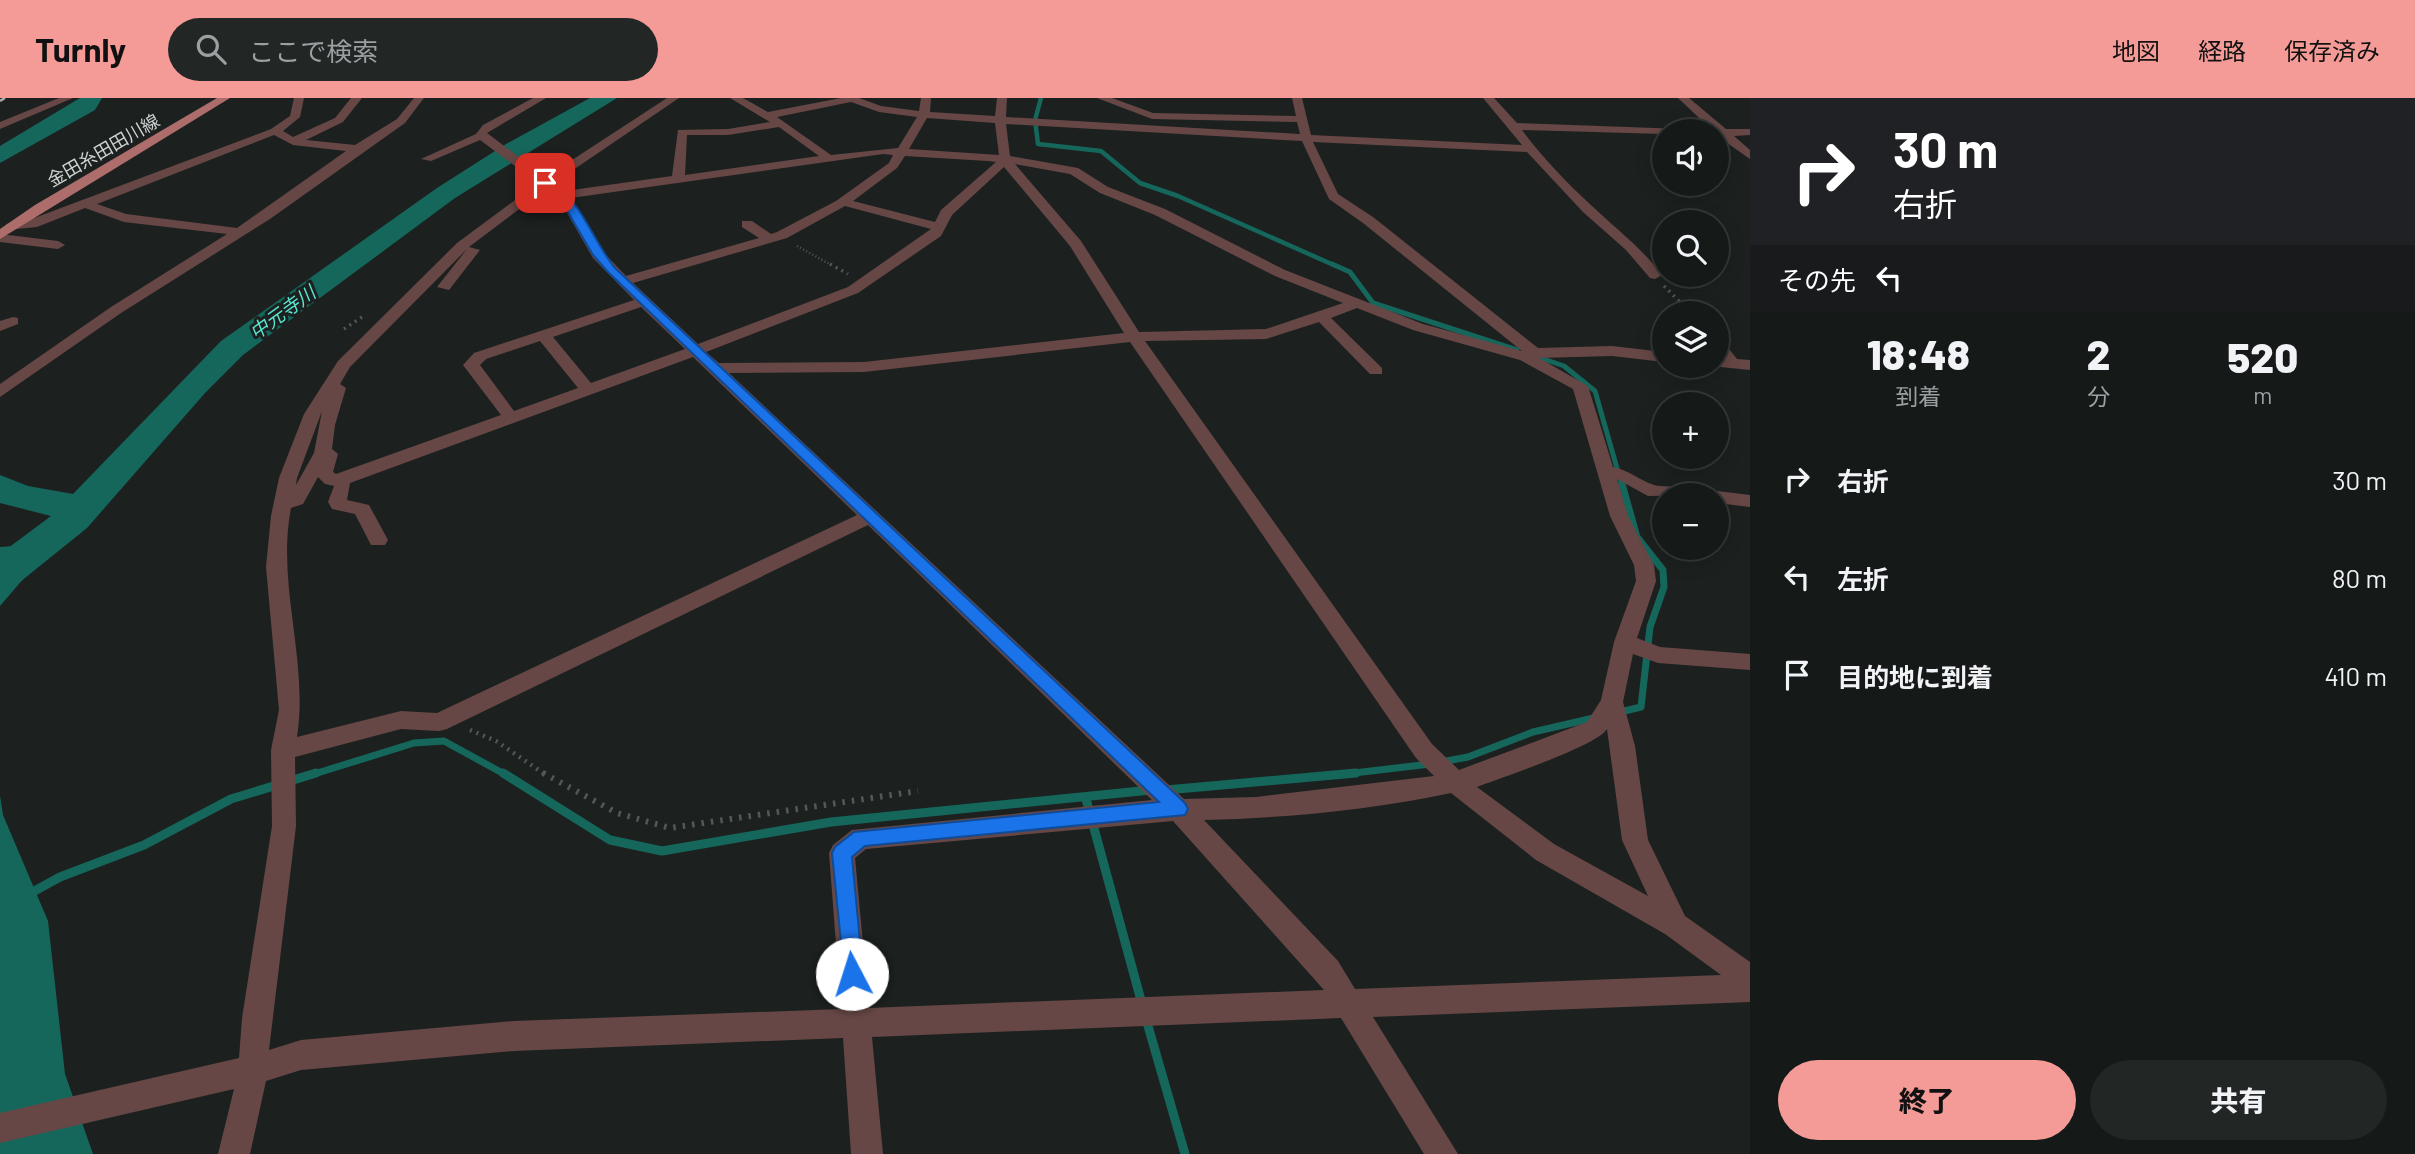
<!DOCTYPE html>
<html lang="ja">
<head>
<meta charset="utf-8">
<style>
	body { margin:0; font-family:Barlow,"Noto Sans JP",sans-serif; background:#222625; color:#f1f3f6; height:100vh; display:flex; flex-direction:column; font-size:26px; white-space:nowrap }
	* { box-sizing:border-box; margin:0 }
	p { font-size:23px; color:#9da0a2 }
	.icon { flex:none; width:38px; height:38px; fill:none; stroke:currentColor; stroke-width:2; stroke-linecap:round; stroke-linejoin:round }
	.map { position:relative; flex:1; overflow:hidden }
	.drawer { display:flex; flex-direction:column; background:#151918; width:665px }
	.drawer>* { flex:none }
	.guide { background:#202124; color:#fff; overflow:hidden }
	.buttons { position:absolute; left:1652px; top:21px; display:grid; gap:14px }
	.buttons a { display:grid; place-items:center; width:77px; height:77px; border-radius:50%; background:#151918; box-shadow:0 4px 18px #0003,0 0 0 2px #343837; font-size:35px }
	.pin { position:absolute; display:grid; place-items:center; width:60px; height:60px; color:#fff; margin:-30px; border-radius:14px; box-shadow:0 4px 10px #0006 }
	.me { position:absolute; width:77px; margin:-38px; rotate:355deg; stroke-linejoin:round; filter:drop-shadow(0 0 5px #0008) }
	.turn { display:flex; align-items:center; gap:24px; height:147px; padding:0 28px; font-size:32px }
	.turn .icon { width:91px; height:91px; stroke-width:2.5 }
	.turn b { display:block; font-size:49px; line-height:60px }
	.then { display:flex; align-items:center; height:66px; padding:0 28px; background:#0003; gap:14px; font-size:26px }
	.eta { display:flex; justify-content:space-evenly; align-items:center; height:119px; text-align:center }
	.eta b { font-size:42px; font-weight:800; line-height:49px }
	.button { display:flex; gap:14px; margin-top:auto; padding:14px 28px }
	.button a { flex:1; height:80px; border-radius:42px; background:#f59b97; color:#111; font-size:28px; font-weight:800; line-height:80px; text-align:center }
	.button a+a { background:#222625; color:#f1f3f6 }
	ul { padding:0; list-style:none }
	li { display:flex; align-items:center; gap:21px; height:98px; padding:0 28px }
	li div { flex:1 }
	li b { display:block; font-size:26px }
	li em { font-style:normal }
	header { display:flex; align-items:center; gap:42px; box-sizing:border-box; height:98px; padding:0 35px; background:#f59b97; color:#111 }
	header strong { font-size:33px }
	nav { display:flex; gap:38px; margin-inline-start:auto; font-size:24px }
	.search { width:490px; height:63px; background:#222625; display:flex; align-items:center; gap:18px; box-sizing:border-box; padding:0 24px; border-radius:38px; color:#9da0a2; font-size:26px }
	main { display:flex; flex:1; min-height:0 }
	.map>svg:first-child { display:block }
</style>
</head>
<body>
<header>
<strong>Turnly</strong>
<div class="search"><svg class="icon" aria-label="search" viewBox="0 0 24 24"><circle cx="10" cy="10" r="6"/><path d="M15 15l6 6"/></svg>ここで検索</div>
<nav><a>地図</a><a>経路</a><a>保存済み</a></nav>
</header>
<main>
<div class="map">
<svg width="1750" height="1056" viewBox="0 0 1750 1056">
	<rect width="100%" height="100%" fill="#1c2120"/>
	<path fill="#15675c" d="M54,445L0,508V449Z
		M0,698L3,717L48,823L65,976L93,1056H0Z"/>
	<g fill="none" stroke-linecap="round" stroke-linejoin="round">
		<path stroke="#15675c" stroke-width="4.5" d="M1041,0L1035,22L1038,46L1101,53L1140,85L1178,98L1336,168"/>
		<path stroke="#15675c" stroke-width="5" d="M1332,166L1350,174L1373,205L1517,252
			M1532,257L1564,268L1595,293L1622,388"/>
		<path stroke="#15675c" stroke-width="7" d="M1616,615L1641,609L1650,529L1664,489L1663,472L1637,439L1622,386
			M1441,664L1468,659L1533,634L1598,619
			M311,677L414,645L444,643L506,677
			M1337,677L1430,666"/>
		<path stroke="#15675c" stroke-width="9" d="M503,675L610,742L662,753L831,724L1151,692
			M1166,692L1356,675
			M1086,701L1142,906
			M29,796L60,779L144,747L231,701L316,675
			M1146,921L1185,1056"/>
		<path fill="#15675c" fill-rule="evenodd" d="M80,0H102L95,12L0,65V48Z
			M590,0H617L455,100L243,257L205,295L87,430L15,488L0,493V456L51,418L0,405V377L28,388L73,396L221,243L437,90L506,46Z"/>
		<path stroke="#535857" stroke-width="2.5" stroke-dasharray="1 2.5" stroke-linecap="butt" d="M797,148L833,168"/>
		<path stroke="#535857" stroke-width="3.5" stroke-dasharray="2 4.5" stroke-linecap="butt" d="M830,166L848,176
			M1664,188L1691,215
			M344,231L365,217"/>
		<path stroke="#535857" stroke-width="4.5" stroke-dasharray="2 5" stroke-linecap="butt" d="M470,632L496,643L546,677"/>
		<path stroke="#535857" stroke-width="6" stroke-dasharray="2.5 7" stroke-linecap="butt" d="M543,675L617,715L670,730L918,693"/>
		<path fill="#664745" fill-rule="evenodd" d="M59,0H73L0,31V24Z
			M294,0H304L300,19L283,33L293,39L335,20L351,0H362L343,24L306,42L355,47L397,21L414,0H424L405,25L270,121L121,215L0,299V286L111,209L227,136L124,124L85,110L37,129L6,132V126L29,122L271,31L290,18ZM274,37L293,47L346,53L237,130L126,116L97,106Z
			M533,0H546L487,35L546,79L667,0H679L554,85L565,93L672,78L678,32L728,31L770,24L730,0H743L768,14L841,0H859L881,8L919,13L921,0H931L930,14L995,18L997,0H1007L1006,19L1300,36L1297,24L1152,21L1097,0H1112L1153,15L1296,18L1292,0H1302L1311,37L1522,47L1483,0H1494L1517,25L1682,31L1683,33H1664V36L1522,32C1542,59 1567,85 1592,108C1616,131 1642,150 1662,177L1655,181L1650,180L1626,152L1583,114L1527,54L1313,44L1338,96L1373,119L1538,250L1612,248L1664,254V264L1612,258L1539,260L1588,288L1613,369C1629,372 1639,382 1654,387C1669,391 1697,384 1707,397L1648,398L1617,381L1628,418L1654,467L1656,483L1637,540L1660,549L1750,556V572L1658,565L1633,556L1623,604L1635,648L1648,742L1685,818L1750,864V904L1373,919L1458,1056H1424L1341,920L872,939L883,1056H851L843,940L514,953L301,972L266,983L250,1056H218L234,991L0,1045V1015L239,960L242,920L272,728L271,652L279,612L266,469L271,418L279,380L304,316L338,263L457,145L538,85L480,42L431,63L421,61L476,36L483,27ZM851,4L879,14L917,19L898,50L831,57L777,19ZM927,20L995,25L999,57L909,51ZM1006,26L1302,43L1329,101L1363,125L1522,253L1423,226L1285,172L1165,111L1108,89L1078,70L1010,58ZM779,29L819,58L685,77L687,37H728ZM883,56L893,57L889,65L836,103L777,134L771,136L752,123H742V129L759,140L626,178L604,155L571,100ZM905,58L988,63L996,64L941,112L935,124L853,103L897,70ZM1015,66L1070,76L1100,95L1155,117L1275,178L1343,205L1266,231L1139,234L1081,143ZM1004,69L1070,148L1124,235L864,264L719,265L706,254L858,195L941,138L952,117ZM546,91L558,99L593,160L634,202L474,255L463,267L501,317L336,376L333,374L338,356L332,351L335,327L346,290L340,286L350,269L467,151L437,189L449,192L480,152L469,149ZM845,108L931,131L848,189L698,246L633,185L787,140ZM641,209L685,251L591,285L553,239ZM1357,210L1413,232L1520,262L1573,291L1610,418L1634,467L1636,483L1614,544L1601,602L1587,624L1459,672L1432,646L1145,243L1266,241L1319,224L1370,276H1382V270L1331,220ZM540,243L578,290L514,313L480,267L486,261ZM1130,244L1416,660L1434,678L1256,699L1184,701L729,275L864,274ZM693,259L857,417L437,615L401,613L297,639C309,563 276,486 291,410L303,406L318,379L325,386L334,388L328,404L332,411L355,416L371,447H385L388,442L369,407L347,402L350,385ZM322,313L314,355L296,387L297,380ZM868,427L1152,702L852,732L833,747L829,755L841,911L514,923L301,942L269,952L296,728L295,659L401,631L439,633L447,631ZM1607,631L1622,742L1648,798L1554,746L1477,689C1500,680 1597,648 1607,631ZM1451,695L1536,762L1665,836L1721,877L1355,891L1338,863L1204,722C1286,720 1371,712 1451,695ZM1173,723L1324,892L869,910L855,760L866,751Z
			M1678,0H1689L1726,31H1750V37L1734,38L1750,52V61L1717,38V33H1713Z
			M0,136L58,143L65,147L58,151L0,144Z
			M13,219L18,220V226L0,233V223Z
			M1717,240L1722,242L1737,261L1750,262V272L1711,268H1717V260H1720L1717,255Z
			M1717,393L1750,397V409L1717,405V397H1709Z"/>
		<path fill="#ad6d6a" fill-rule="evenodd" d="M217,0H230L0,141V131L35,107Z"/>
		<path stroke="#a9adad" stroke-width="2.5" stroke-dasharray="7 7" stroke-linecap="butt" d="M0,3L5,0"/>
	</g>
	<path fill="#1a73e8" stroke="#114b97" stroke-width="2" d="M545,82C580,96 592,143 615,170L1185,705L1188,711L1185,717L865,748L852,759L863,876L860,883L852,886L845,883L832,755L835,749L854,734L1159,704L608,174L593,157L559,99L541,85Z"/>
	<g text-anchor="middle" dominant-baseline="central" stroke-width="6" stroke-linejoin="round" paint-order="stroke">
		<g font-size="18" fill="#d0d3d3" stroke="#1c2120">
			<text transform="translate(103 52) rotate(-30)">金田糸田田川線</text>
		</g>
		<g font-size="19" font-style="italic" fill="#59e7d1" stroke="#1c2120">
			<text transform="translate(282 214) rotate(-36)">中元寺川</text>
		</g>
	</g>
</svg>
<div class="buttons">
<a><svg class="icon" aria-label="sound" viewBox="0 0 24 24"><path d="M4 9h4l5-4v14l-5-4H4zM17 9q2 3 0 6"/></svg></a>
<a><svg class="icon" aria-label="search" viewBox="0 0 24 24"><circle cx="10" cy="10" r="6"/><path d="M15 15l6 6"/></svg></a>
<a><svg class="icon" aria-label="layers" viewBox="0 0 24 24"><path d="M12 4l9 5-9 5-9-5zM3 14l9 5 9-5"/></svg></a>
<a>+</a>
<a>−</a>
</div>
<div class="pin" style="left:545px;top:85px;background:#d93025"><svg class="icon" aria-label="arrive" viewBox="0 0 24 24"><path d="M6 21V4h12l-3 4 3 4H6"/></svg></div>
<svg class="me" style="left:852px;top:876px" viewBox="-20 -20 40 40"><circle r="19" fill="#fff"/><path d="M0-13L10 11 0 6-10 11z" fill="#1a73e8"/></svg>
</div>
<section class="drawer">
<div class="guide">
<div class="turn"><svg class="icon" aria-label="right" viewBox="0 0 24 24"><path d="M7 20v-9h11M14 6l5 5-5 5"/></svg><div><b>30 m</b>右折</div></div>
<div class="then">その先<svg class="icon" aria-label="left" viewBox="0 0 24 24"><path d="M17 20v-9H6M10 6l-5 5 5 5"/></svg></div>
</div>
<div class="eta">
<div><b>18:48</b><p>到着</p></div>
<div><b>2</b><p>分</p></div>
<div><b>520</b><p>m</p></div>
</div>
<ul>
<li><svg class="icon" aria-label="right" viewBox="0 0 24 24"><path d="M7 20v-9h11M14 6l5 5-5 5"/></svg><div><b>右折</b></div><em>30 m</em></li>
<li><svg class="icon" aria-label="left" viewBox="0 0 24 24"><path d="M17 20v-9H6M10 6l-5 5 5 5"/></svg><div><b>左折</b></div><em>80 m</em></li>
<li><svg class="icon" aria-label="arrive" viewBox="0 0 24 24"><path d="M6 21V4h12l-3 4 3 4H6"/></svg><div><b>目的地に到着</b></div><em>410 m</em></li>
</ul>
<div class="button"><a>終了</a><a>共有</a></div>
</section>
</main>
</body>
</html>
